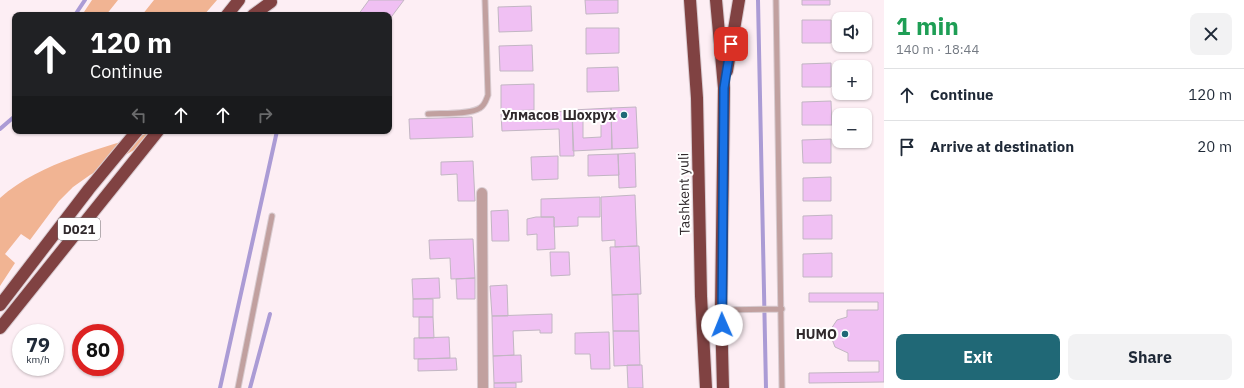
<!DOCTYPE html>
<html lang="en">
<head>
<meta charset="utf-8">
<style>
	body { margin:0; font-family:"IBM Plex Sans",sans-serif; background:#f2f2f3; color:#1f2937; height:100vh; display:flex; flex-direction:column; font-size:15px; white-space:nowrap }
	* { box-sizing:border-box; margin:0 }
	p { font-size:13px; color:#747a83 }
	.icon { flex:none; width:22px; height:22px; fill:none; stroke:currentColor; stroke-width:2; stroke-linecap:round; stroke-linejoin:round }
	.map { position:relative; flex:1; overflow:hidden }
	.details { display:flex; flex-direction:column; background:#fff; width:360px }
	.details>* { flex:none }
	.banner { position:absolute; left:12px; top:12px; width:380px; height:122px; border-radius:8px; box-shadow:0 1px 3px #0004; background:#202124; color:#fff; overflow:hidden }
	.controls { position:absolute; left:832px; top:12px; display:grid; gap:8px }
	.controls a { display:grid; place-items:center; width:40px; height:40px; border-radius:8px; background:#fff; box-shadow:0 1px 3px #0004; font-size:20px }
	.speed { position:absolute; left:12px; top:324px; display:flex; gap:8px; font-size:20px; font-weight:700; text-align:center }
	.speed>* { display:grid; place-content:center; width:52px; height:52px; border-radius:50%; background:#fff; box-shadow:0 1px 3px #0004; line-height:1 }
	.speed small { font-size:10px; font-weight:400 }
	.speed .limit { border:6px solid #d22; background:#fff; color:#111 }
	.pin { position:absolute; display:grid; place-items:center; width:34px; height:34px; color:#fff; margin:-17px; border-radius:8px; box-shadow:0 2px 6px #0006 }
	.me { position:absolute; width:44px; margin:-22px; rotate:359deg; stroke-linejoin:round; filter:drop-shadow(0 0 3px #0008) }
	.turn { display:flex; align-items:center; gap:14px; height:84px; padding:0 12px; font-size:18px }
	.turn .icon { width:52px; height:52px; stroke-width:2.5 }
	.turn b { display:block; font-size:28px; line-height:34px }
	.lanes { display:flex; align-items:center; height:38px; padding:0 12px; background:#0003; justify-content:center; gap:20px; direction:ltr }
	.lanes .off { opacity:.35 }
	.round { display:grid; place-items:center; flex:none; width:42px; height:42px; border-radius:8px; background:#f2f2f3 }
	.headline { display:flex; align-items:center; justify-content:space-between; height:68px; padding:0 12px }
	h1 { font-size:24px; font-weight:800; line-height:30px; color:#1e9e55 }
	.action { display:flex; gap:8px; margin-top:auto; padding:8px 12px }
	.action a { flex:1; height:46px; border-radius:8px; background:#206876; color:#fff; font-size:16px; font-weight:800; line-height:46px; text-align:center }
	.action a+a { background:#f2f2f3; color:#1f2937 }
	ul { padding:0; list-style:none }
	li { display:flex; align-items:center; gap:12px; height:52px; padding:0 12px; border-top:1px solid #e0e1e3 }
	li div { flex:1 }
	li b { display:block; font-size:15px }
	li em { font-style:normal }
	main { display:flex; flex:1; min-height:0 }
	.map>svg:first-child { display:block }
</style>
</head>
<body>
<main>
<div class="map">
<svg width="884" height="388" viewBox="0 0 884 388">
	<rect width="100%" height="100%" fill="#fdeef4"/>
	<path fill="#f1b493" d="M92,0H118L106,15H82Z
		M154,0H217L204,15H142Z
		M155,131L143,145L90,175L73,187L59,201L30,240L21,234L5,254L15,263L0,286V198C42,161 103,149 155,131Z"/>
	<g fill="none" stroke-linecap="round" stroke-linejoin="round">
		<path stroke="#ab9bd5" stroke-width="4" d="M758,0L766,388
			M75,15L85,0
			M0,129L15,116
			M220,388L277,131
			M250,388L270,314"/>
	</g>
	<path fill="#f0c0f3" stroke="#c2b6c3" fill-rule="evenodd" d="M369,0H404L389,20V15H358Z
		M585,0H618V13L586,14Z
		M802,0H830V5H802Z
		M531,6L532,31L499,32L498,7Z
		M802,20H831V43H802Z
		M586,28H619V53L586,54Z
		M532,45L533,71H500L499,46Z
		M831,63V87H802V64Z
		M618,67L619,91L587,92V68Z
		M534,84V110L501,111V85Z
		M831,101L832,125H802V102Z
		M636,107L638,148L612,149L611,108Z
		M611,108L612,149L573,151L572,110ZM601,120V137L583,138V121Z
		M572,111L574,156H560L559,129L502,131L501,114Z
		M472,117L473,137L410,139L409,119Z
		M831,139V163H803L802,140Z
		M635,153L636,187L619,188L618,154Z
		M618,154L619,175L588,176V155Z
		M558,156V179L532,180L531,157Z
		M473,161L475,201H458L457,174L441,175V162Z
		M831,177V201H803V178Z
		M635,195L637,246L615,247V240L602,241L601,197Z
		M600,197V217H578V226L554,227V217H541V199Z
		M508,210L509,241H492L491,211Z
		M832,215V239H803V216Z
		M536,217H554L555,249L537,250V234L527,235V219Z
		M473,239L475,278L451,279L450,258L430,259L429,240Z
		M639,246L641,294L612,295L610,247Z
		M550,252H569L570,275L551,276Z
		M832,253V277H803V254Z
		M439,278L440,298L413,299L412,279Z
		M475,278V299H457L456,279Z
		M507,285L508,316H492L490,286Z
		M809,293H884V382L809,383V373L879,372V361H848V353L835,347L830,334L831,329L837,320L847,317V310H878V302H809Z
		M638,294L639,331H613L612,295Z
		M413,299H433V317H413Z
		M552,314V333H540V330L513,331L514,355L493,356L492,316Z
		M419,317H433L434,338H419Z
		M613,331H639L640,365L614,366Z
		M609,332L610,369H591L590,354H575V333Z
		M449,337L450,358L414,359V338Z
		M521,355L522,382L494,383L493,356Z
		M456,358L457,370L418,371V359Z
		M627,365H642L643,388H628Z
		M494,383H516V388H494Z"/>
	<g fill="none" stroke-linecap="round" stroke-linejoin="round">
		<defs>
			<path id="lane" d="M776,0L782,388
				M428,114C441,113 469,115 480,108C485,105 486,100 488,95L485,0
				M721,310L782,309
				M238,388L272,216"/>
			<path id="street" d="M482,193L483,388"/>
			<path id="highway" d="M690,0L697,98L701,296L706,388
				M716,0L724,88L721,310L723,388
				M227,15L239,0
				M253,15L271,2
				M727,71L739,0
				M0,305L89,189L137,131
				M0,328L158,131"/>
		</defs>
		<use href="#lane" stroke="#d8cbd0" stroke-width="7"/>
		<use href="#street" stroke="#d8cbd0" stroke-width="12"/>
		<use href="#highway" stroke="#d8cbd0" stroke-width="14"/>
		<use href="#lane" stroke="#c1a09f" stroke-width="5"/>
		<use href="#street" stroke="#c1a09f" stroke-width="10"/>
		<use href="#highway" stroke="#804242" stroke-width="12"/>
	</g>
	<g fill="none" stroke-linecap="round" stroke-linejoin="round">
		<defs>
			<path id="route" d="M722,325L724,88L731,44"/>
		</defs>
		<use href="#route" stroke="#114b97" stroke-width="10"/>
		<use href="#route" stroke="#1a73e8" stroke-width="7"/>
	</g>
	<g fill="#206876" stroke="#fff" stroke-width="1.5">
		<circle cx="624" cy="115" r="4"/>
		<circle cx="845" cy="334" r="4"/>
	</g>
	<g text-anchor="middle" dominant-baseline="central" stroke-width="4" stroke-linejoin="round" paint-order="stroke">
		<rect fill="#fff" stroke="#6f6a6c" stroke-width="1" x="58" y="218" width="42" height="22" rx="3"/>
		<g font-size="13" font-weight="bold" fill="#312a2d">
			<text x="79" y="229">D021</text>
		</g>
		<g font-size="14" font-weight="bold" fill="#312a2d" stroke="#fff" text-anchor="end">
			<text x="616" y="115">Улмасов Шохрух</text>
			<text x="837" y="334">HUMO</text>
		</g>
		<g font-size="14" fill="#312a2d" stroke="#fff">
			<text transform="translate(684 194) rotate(-91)">Tashkent yuli</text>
		</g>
	</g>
</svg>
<div class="controls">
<a><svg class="icon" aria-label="sound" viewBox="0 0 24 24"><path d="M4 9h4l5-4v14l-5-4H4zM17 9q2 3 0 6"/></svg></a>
<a>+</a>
<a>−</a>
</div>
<div class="speed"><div>79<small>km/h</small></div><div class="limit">80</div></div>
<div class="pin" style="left:731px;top:44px;background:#d93025"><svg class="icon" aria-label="arrive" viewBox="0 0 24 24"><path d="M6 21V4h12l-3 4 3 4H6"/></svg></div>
<svg class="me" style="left:722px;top:325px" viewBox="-20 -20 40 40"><circle r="19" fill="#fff"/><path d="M0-13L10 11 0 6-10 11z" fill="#1a73e8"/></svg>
<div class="banner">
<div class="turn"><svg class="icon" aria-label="ahead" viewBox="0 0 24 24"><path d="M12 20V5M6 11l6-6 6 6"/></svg><div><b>120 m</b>Continue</div></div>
<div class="lanes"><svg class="icon off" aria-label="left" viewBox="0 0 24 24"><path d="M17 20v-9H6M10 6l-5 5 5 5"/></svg><svg class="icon" aria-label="ahead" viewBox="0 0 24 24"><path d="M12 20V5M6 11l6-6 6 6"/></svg><svg class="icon" aria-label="ahead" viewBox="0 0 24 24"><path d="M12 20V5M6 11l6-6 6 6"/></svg><svg class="icon off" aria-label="right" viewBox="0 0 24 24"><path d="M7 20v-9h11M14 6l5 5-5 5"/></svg></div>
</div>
</div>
<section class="details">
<div class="headline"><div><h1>1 min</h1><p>140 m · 18:44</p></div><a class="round"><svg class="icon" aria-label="close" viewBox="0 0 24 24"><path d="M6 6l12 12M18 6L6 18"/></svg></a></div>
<ul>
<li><svg class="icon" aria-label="ahead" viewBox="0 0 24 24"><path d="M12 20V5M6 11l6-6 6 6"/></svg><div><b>Continue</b></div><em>120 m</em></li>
<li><svg class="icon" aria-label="arrive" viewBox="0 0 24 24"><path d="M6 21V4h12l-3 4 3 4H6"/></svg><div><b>Arrive at destination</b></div><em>20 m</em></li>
</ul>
<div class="action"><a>Exit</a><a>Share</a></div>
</section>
</main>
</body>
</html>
